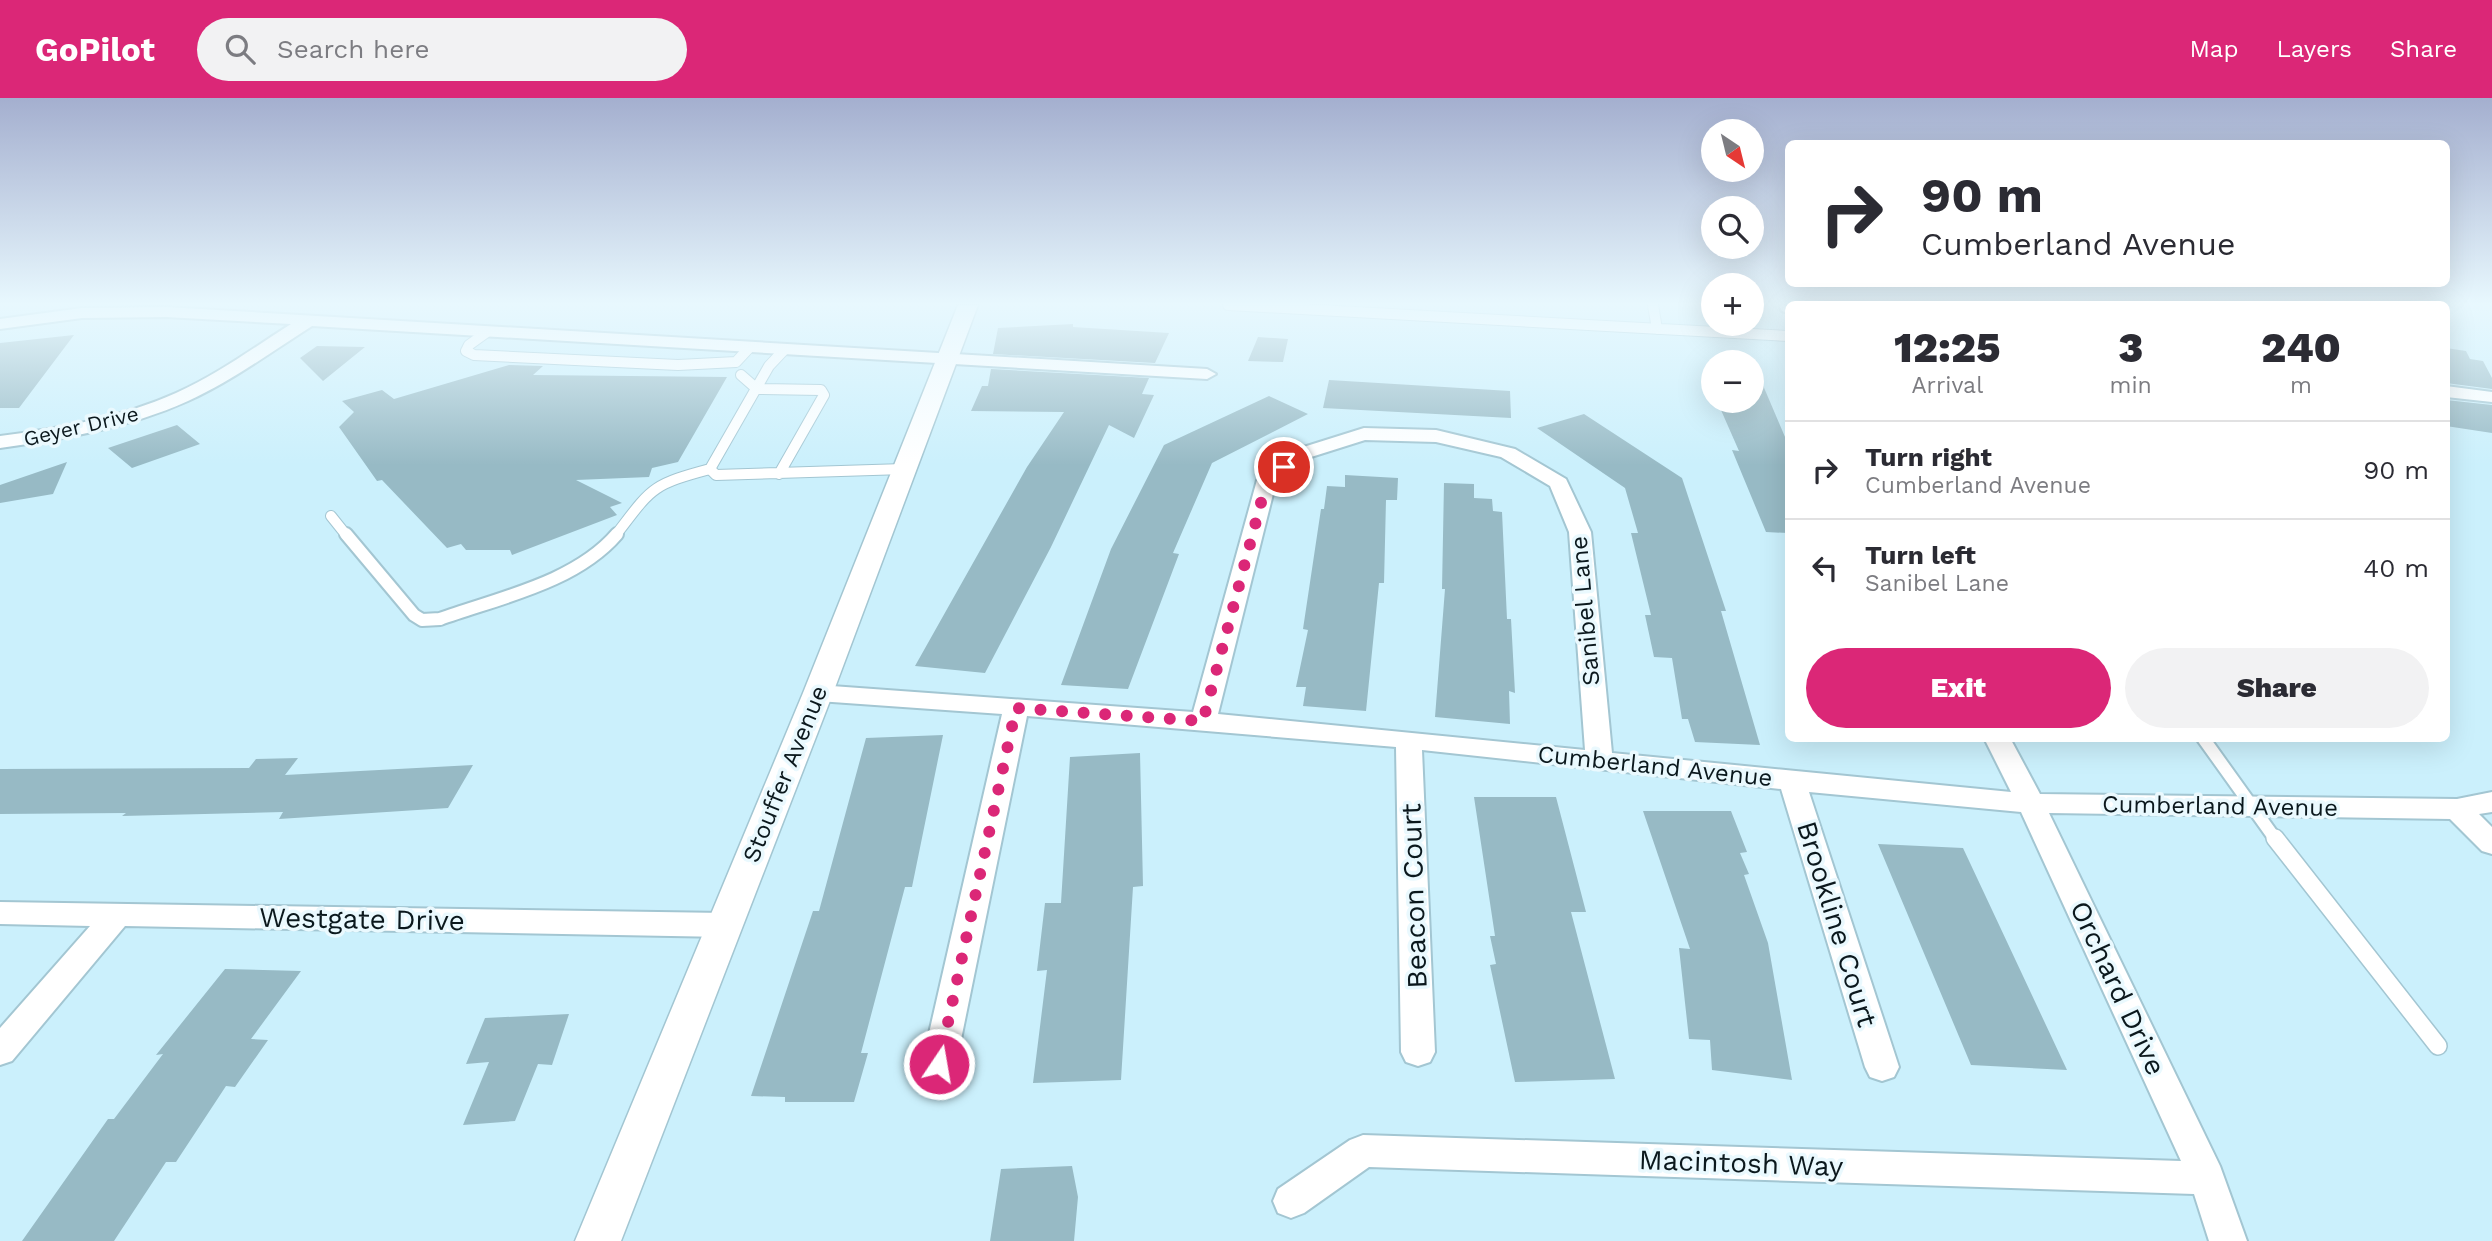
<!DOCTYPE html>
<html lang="en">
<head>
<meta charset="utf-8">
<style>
	body { margin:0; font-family:"Work Sans",sans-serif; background:#f2f2f3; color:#2b2b33; height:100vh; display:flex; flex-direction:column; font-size:26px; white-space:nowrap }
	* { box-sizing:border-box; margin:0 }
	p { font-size:23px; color:#7c7c81 }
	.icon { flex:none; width:38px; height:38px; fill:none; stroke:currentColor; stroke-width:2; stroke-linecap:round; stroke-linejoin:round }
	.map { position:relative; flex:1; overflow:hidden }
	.sheet { position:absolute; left:1785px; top:203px; width:665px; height:441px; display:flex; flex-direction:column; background:#fff; border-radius:10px; box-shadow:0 7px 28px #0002 }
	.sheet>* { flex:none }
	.banner { position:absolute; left:1785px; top:42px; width:665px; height:147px; border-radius:10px; box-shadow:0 7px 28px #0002; background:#fff; color:#2b2b33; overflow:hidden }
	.needle { width:46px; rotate:145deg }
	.tools { position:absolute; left:1701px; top:21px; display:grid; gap:14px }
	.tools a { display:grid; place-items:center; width:63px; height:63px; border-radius:50%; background:#fff; box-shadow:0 7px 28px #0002; font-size:35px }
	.pin { position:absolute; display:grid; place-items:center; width:60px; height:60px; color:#fff; margin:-30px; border:4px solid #fff; border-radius:50%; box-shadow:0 2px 7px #0007 }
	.me { position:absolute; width:77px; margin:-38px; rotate:12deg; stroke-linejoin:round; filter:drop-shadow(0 0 5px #0008) }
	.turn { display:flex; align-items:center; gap:24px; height:147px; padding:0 21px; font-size:32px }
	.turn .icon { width:91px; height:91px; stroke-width:2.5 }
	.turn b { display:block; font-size:49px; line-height:60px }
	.eta { display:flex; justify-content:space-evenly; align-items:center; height:119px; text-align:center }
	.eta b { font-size:42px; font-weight:800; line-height:49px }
	.button { display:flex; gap:14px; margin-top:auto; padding:14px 21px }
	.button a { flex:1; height:80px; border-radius:42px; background:#db2777; color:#fff; font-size:28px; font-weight:800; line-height:80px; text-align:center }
	.button a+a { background:#f2f2f3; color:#2b2b33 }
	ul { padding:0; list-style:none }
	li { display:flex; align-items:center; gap:21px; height:98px; padding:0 21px; border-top:2px solid #e1e1e2 }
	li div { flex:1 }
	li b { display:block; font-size:26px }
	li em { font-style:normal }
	header { display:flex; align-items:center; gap:42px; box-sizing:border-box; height:98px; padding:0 35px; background:#db2777; color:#fff }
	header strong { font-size:33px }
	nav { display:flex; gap:38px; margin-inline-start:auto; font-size:24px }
	.search { width:490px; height:63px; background:#f2f2f3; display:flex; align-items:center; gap:18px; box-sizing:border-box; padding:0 24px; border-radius:38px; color:#7c7c81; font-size:26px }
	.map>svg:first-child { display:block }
</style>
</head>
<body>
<header>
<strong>GoPilot</strong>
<div class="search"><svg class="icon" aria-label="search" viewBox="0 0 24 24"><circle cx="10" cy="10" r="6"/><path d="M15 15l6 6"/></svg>Search here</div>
<nav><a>Map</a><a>Layers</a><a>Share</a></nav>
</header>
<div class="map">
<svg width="2492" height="1143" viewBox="0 0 2492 1143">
	<rect width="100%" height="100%" fill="#cbf0fc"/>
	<path fill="#97bac5" d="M1073,226V229L1169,235L1155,265L993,256L998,230Z
		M74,237L19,310H0V245Z
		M1258,239L1288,241L1283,264L1248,263Z
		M317,248L365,249L323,283L300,260Z
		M2446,250L2466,253L2470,261L2483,263L2492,280V291L2446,285Z
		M509,267L543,268L533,277L727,279L678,364L652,370L649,379L576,382L622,405L610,409L617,417L512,457L510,452H466L461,446L447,450L382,382L377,383L339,329L354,314L342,303L382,292L394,301Z
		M991,271L1149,280L1142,296L1154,297L1134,340L1109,327L1051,449L985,575L915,568L1027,369L1064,314L971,313L982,288H988Z
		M1752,277L1758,285H1762L1788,346V435L1766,434L1732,352L1739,353L1717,303H1752Z
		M1329,282L1510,293L1511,320L1323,310Z
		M1269,298L1308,316L1212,365L1173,455L1179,456L1128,591L1061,587L1111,451L1164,347Z
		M2446,302L2492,307V335L2446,328Z
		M1584,316L1682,380L1726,513H1721L1760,647L1695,644L1688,621H1682L1672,560L1654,559L1645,517H1651L1631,435H1638L1625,390L1537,330Z
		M177,327L200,346L132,370L108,350Z
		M67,364L53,396L0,405V387Z
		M1345,377L1398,380L1397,402H1386L1384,485H1379L1366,613L1303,608L1306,589H1296L1308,532L1303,531L1321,411H1324L1327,388L1345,389Z
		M1444,385L1474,386V400L1492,401L1493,413L1502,414L1507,521H1511L1515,595L1509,593L1510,626L1435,619L1445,491H1442Z
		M943,637L912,789H905L861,955H868L854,1004H785V999L751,998L813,813H819L866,640Z
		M1140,655L1143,788L1133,789L1121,982L1033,985L1047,872L1037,873L1045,805H1061L1070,659Z
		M298,660L285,677L473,667L448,710L279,721L283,714L122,718L126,715L0,716V671L249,670L256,661Z
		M1474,699H1556L1586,814H1571L1615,981L1515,984L1490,867L1496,866L1490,838H1495Z
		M1643,713H1731L1747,754L1740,755L1749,776L1744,777L1768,845L1792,982L1712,972L1710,942L1689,941L1679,850L1690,851Z
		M1878,746L1963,750L2067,972L1971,967Z
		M225,871L301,873L251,941L268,942L235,989L226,988L176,1064H166L114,1143H22L108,1021H114L163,956L156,957Z
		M569,916L552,967L538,966L515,1023L463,1027L489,964L466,966L485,920Z
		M1072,1068L1078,1099L1074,1143H990L1001,1071Z"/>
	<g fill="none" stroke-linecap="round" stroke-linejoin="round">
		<defs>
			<path id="service-far2" d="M1228,207L1788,238
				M1653,207L1657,231
				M487,234L469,247L466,253L474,257L678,267L736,264L750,249
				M785,251L769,268L710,371L716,377L904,371
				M741,277L757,291L821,292L824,297L779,376
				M331,418L347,438
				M615,438C652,390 650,387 710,371"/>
			<path id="service-far1" d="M346,436L414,517L422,522L440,521C498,500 575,485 617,436
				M2203,640L2276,742"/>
			<path id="service" d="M2275,740L2438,948"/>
			<path id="minor" d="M1779,207H1788V215L1782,213Z
				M166,209L1207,271L1216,276L1207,281L312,228C271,254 232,283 188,303C128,330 64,341 0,350V338C60,330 120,320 176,295C217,277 253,250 291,226L166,219L82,220L0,231V221L82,210Z
				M2446,288L2492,294V304L2446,299Z
				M1364,330L1436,332L1515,351L1566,381L1591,434L1612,655L2011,694L1984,640H2010L2040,696L2457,701L2492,694V714L2479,716L2492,729V756L2482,753L2450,721L2049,715L2220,1068L2247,1143H2209L2194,1096L1369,1069L1304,1115L1291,1120L1278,1115L1273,1103L1278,1091L1350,1042L1363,1037L2181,1063L2021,714L1809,694L1899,969L1894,979L1882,983L1870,979L1865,969L1781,691L1422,652L1435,954L1430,964L1418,968L1406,964L1401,954L1396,649L1027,618L956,966L951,976L939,980L927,976L922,966L1002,616L818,603L809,601L805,595L809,589L818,587L1193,614L1257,382L1294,352ZM1365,342L1436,344L1501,359L1550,388L1569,434L1585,652L1218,616L1276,384L1308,360Z
				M0,804L725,815L736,819L740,827L736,835L725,839L125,828L12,963L0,967V930L90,828L0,826Z"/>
			<path id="tertiary" d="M958,207H978L833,595L621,1143H575L803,595Z"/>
		</defs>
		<use href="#service-far2" stroke="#a3c6d2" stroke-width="12"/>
		<use href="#service-far1" stroke="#a3c6d2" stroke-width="16"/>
		<use href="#service" stroke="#a3c6d2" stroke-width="20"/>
		<use href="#minor" stroke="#a3c6d2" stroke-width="4"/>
		<use href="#tertiary" stroke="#a3c6d2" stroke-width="3"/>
		<use href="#service-far2" stroke="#fff" stroke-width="10"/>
		<use href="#service-far1" stroke="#fff" stroke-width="12"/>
		<use href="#service" stroke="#fff" stroke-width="17"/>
		<use href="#minor" fill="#fff" fill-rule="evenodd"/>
		<use href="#tertiary" fill="#fff" fill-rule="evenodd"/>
	</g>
	<linearGradient id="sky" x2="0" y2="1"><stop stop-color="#a4afcf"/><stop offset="0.56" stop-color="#e8f8fe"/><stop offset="1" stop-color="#e8f8fe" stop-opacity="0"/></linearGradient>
	<rect width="2492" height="367" fill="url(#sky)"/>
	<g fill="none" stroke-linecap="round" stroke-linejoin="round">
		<path stroke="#db2777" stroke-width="12" stroke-dasharray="0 21.6" d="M939,966L1016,610L1203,623L1267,382L1284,369"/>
	</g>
	<g text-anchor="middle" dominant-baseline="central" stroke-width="7" stroke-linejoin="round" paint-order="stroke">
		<g font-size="21" fill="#0b181d" stroke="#eaf9fe">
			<text transform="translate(81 328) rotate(-13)">Geyer Drive</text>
		</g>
		<g font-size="24" fill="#0b181d" stroke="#eaf9fe">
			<text transform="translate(1585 513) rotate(-95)">Sanibel Lane</text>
			<text transform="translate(1655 668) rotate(6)">Cumberland Avenue</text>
			<text transform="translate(785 676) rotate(-68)">Stouffer Avenue</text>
			<text transform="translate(2220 708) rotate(1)">Cumberland Avenue</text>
		</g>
		<g font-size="28" fill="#0b181d" stroke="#eaf9fe">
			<text transform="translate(1414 798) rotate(-92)">Beacon Court</text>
			<text transform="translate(362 821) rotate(1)">Westgate Drive</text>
			<text transform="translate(1837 826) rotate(73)">Brookline Court</text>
			<text transform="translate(2118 890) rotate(65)">Orchard Drive</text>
			<text transform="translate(1741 1065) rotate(2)">Macintosh Way</text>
		</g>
	</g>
</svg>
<div class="tools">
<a><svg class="needle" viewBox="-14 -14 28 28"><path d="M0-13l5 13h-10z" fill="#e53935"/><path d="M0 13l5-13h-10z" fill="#7c7c81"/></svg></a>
<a><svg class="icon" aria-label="search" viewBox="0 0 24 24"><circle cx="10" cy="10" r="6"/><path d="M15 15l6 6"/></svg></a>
<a>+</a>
<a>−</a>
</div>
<div class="pin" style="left:1284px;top:369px;background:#d93025"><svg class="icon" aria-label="arrive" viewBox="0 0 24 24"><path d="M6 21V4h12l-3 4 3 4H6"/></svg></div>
<svg class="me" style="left:939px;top:966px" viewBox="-20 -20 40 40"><circle r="17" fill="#db2777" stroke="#fff" stroke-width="3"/><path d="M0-11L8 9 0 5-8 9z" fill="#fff"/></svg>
<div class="banner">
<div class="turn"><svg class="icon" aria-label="right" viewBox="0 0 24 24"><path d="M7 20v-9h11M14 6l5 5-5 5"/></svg><div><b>90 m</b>Cumberland Avenue</div></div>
</div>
<section class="sheet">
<div class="eta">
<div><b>12:25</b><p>Arrival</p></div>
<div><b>3</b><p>min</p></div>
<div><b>240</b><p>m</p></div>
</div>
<ul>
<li><svg class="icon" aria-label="right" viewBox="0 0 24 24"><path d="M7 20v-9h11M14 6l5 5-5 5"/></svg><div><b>Turn right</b><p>Cumberland Avenue</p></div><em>90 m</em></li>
<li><svg class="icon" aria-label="left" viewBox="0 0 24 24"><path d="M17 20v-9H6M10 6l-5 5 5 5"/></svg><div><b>Turn left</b><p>Sanibel Lane</p></div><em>40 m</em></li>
</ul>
<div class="button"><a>Exit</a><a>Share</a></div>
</section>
</div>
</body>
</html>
